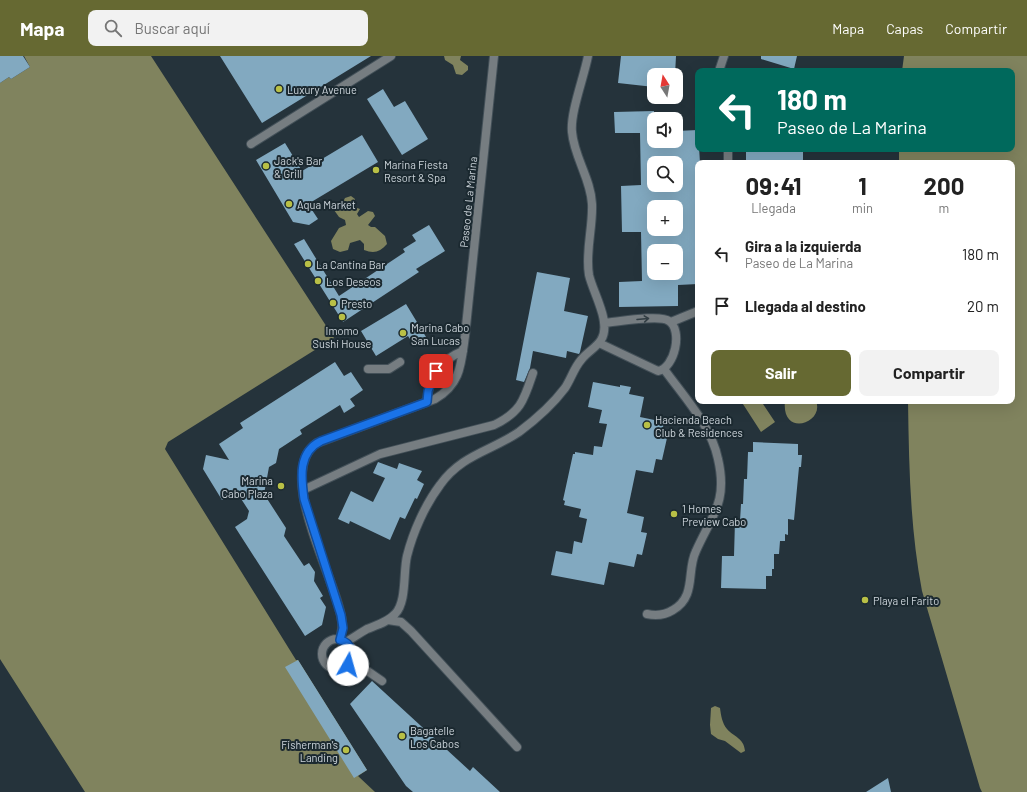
<!DOCTYPE html>
<html lang="es">
<head>
<meta charset="utf-8">
<style>
	body { margin:0; font-family:Barlow,sans-serif; background:#f2f2f2; color:#222; height:100vh; display:flex; flex-direction:column; font-size:15px; white-space:nowrap }
	* { box-sizing:border-box; margin:0 }
	p { font-size:13px; color:#767676 }
	.icon { flex:none; width:22px; height:22px; fill:none; stroke:currentColor; stroke-width:2; stroke-linecap:round; stroke-linejoin:round }
	.map { position:relative; flex:1; overflow:hidden }
	.side { position:absolute; left:695px; top:104px; width:320px; height:244px; display:flex; flex-direction:column; background:#fff; border-radius:8px; box-shadow:0 4px 16px #0002 }
	.side>* { flex:none }
	.banner { position:absolute; left:695px; top:12px; width:320px; height:84px; border-radius:8px; box-shadow:0 4px 16px #0002; background:#00695c; color:#fff; overflow:hidden }
	.needle { width:26px; rotate:349deg }
	.fabs { position:absolute; left:647px; top:12px; display:grid; gap:8px }
	.fabs a { display:grid; place-items:center; width:36px; height:36px; border-radius:8px; background:#fff; box-shadow:0 4px 16px #0002; font-size:20px }
	.pin { position:absolute; display:grid; place-items:center; width:34px; height:34px; color:#fff; margin:-17px; border-radius:8px; box-shadow:0 2px 6px #0006 }
	.me { position:absolute; width:44px; margin:-22px; rotate:7deg; stroke-linejoin:round; filter:drop-shadow(0 0 3px #0008) }
	.turn { display:flex; align-items:center; gap:14px; height:84px; padding:0 16px; font-size:18px }
	.turn .icon { width:52px; height:52px; stroke-width:2.5 }
	.turn b { display:block; font-size:28px; line-height:34px }
	.eta { display:flex; justify-content:space-evenly; align-items:center; height:68px; text-align:center }
	.eta b { font-size:24px; font-weight:700; line-height:28px }
	.primary-button { display:flex; gap:8px; margin-top:auto; padding:8px 16px }
	.primary-button a { flex:1; height:46px; border-radius:8px; background:#666932; color:#fff; font-size:16px; font-weight:700; line-height:46px; text-align:center }
	.primary-button a+a { background:#f2f2f2; color:#222 }
	ul { padding:0; list-style:none }
	li { display:flex; align-items:center; gap:12px; height:52px; padding:0 16px }
	li div { flex:1 }
	li b { display:block; font-size:15px }
	li em { font-style:normal }
	header { display:flex; align-items:center; gap:24px; box-sizing:border-box; height:56px; padding:0 20px; background:#666932; color:#fff }
	header strong { font-size:19px }
	nav { display:flex; gap:22px; margin-inline-start:auto; font-size:14px }
	.search { width:280px; height:36px; background:#f2f2f2; display:flex; align-items:center; gap:10px; box-sizing:border-box; padding:0 14px; border-radius:8px; color:#767676; font-size:15px }
	.map>svg:first-child { display:block }
</style>
</head>
<body>
<header>
<strong>Mapa</strong>
<div class="search"><svg class="icon" aria-label="search" viewBox="0 0 24 24"><circle cx="10" cy="10" r="6"/><path d="M15 15l6 6"/></svg>Buscar aquí</div>
<nav><a>Mapa</a><a>Capas</a><a>Compartir</a></nav>
</header>
<div class="map">
<svg width="1027" height="736" viewBox="0 0 1027 736">
	<rect width="100%" height="100%" fill="#25333b"/>
	<path fill="#80835e" d="M24,0H151L334,282L168,386L165,393L296,604H298L367,714L358,720L375,736H85L0,603V27L9,21L11,23L30,11Z
		M444,0H461L460,4L468,10V14L462,19L456,18L453,9L445,4Z
		M904,0H1027V736H982L980,732L922,535C910,472 909,409 908,345H1012V107H899V93H1012V15H902Z
		M351,140L355,143L354,151L360,153L357,158L359,161L368,155L373,156L375,160L368,169L371,171H375L385,180L387,188C380,196 374,198 364,194V188L360,184L350,187L348,194L340,196L333,193L331,185L339,172L346,169L345,164L339,161L334,154L337,147L343,146L345,142Z
		M741,345H761L775,366L761,376Z
		M785,345H816C825,367 781,382 785,345Z
		M715,650L720,652C721,659 722,667 727,673C734,681 744,682 745,695L741,697L725,685L718,683L711,678L710,669L711,652Z"/>
	<path fill="#82a9c0" fill-rule="evenodd" d="M0,0H23L30,11L11,23L9,21L0,27Z
		M220,0H371L262,67Z
		M621,0H676L675,19H654V31L618,27Z
		M761,0H797L794,13L761,3Z
		M383,33L394,51L405,45L428,83L402,99L367,43Z
		M654,55V85H676V75L698,74L700,107H698V228L678,229V250L619,251V226L642,225L641,176H622L621,130L641,129L640,77H615L614,56ZM654,107H676V129H654ZM654,151H676V173H654ZM654,195H676V217H654Z
		M362,79L378,106L308,148L318,163L309,169L293,166L256,104L285,87L302,115Z
		M746,93H803V107L746,105Z
		M429,169L445,195L416,213L419,216L343,266L294,188L304,183L339,240L405,196L403,193L416,185L412,179Z
		M537,216L570,222L564,255L588,260L580,296L579,298L567,295L566,302L533,295L530,312L524,326L516,324Z
		M406,248L426,281L413,288L408,280L376,300L361,275Z
		M335,306L344,320L351,316L363,334L350,343L355,350L344,357L340,349L300,374L302,378L279,393L276,407L269,411L264,438L286,472L284,480L304,510L309,507L315,516L314,525L323,540L320,542L326,551L322,569L305,580L235,471L247,463L249,455L236,435L222,444L203,413L206,399L229,404L219,388L243,372L240,367Z
		M593,326L620,331V329L631,331L629,338L644,341L640,361L664,366L661,381L667,382L662,404L656,403L653,417L636,414L627,457L644,461L641,476L647,477L642,499L637,498L634,511L609,506L604,529L551,519L556,495L572,498L574,485L582,487L587,463L579,461L581,453L564,449L565,445L563,444L573,398H575V396L593,399L594,390L602,391L607,368L599,367L602,354L588,351Z
		M753,386L798,388V399H802L801,411H799L794,464L788,463V479L785,478V485H780L779,498H774V513H772V520H766V533L721,532L722,500H734L735,465H740L741,448H743L744,423H747L748,396H753Z
		M378,406L397,413L399,407L422,415L417,424L424,428L417,443L415,442L405,463L400,461L390,484L350,465L349,468L338,463L351,435L373,446L385,422L373,417Z
		M298,604L367,714L354,722L285,611Z
		M372,625L470,715L473,711L500,736H413L406,730L350,648Z
		M888,722L891,736H866Z"/>
	<g fill="none" stroke-linecap="round" stroke-linejoin="round">
		<defs>
			<path id="service" d="M719,15L724,0
				M251,88L391,0
				M728,107V93
				M671,266L698,255
				M599,287L658,315C675,312 683,274 669,265C660,258 617,266 604,267
				M368,313H389L400,306
				M647,558C656,560 665,559 673,554C697,540 686,515 696,495C712,459 728,446 718,403C711,369 684,341 664,313
				M388,564L401,566L411,575L517,691
				M346,586C353,582 360,577 367,573C377,569 388,566 395,558C407,546 403,516 407,500C413,476 425,449 440,429C461,399 491,395 519,376C535,364 553,348 565,332C571,323 574,312 581,304C587,296 596,292 601,284C612,267 593,237 589,219C585,196 593,172 592,148C591,123 574,101 572,76C570,57 584,21 588,0
				M350,606L369,616L382,625"/>
			<path id="minor" d="M427,346C428,322 440,304 463,295
				M303,434L380,398L494,369C521,356 524,344 533,317
				M322 598a15 15 0 1 1 30 0a15 15 0 1 1-30 0Z
				M340,584C341,578 343,572 342,566C338,525 273,417 317,387L435,343C461,328 461,308 465,280L494,0"/>
		</defs>
		<use href="#service" stroke="#435058" stroke-width="10"/>
		<use href="#minor" stroke="#435058" stroke-width="10"/>
		<use href="#service" stroke="#767d81" stroke-width="8"/>
		<use href="#minor" stroke="#767d81" stroke-width="8"/>
	</g>
	<defs><path id="oneway-shaft" d="M-6 0H5M1.5-3L5.5 0L1.5 3" fill="none" stroke-width="1.6" stroke-linecap="round" stroke-linejoin="round"/></defs>
	<use stroke="#323e44" href="#oneway-shaft" transform="translate(643 263) rotate(-5)"/>
	<g fill="none" stroke-linecap="round" stroke-linejoin="round">
		<defs>
			<path id="route" d="M348,609C355,599 352,587 340,584L343,572L341,559L304,443C301,421 298,396 321,385L427,346L428,335L436,315"/>
		</defs>
		<use href="#route" stroke="#114b97" stroke-width="10"/>
		<use href="#route" stroke="#1a73e8" stroke-width="7"/>
	</g>
	<g fill="#b9c046" stroke="#1b2930" stroke-width="1.5">
		<circle cx="279" cy="33" r="4"/>
		<circle cx="266" cy="110" r="4"/>
		<circle cx="376" cy="114" r="4"/>
		<circle cx="289" cy="148" r="4"/>
		<circle cx="308" cy="208" r="4"/>
		<circle cx="318" cy="225" r="4"/>
		<circle cx="333" cy="247" r="4"/>
		<circle cx="342" cy="261" r="4"/>
		<circle cx="403" cy="277" r="4"/>
		<circle cx="647" cy="369" r="4"/>
		<circle cx="281" cy="430" r="4"/>
		<circle cx="674" cy="458" r="4"/>
		<circle cx="865" cy="544" r="4"/>
		<circle cx="402" cy="680" r="4"/>
		<circle cx="346" cy="694" r="4"/>
	</g>
	<g text-anchor="middle" dominant-baseline="central" stroke-width="4" stroke-linejoin="round" paint-order="stroke">
		<g font-size="11" fill="#cdd5db" stroke="#1b2930" text-anchor="start">
			<text x="287" y="33">Luxury Avenue</text>
			<text x="274" y="104">Jack's Bar<tspan x="274" dy="13">&amp; Grill</tspan></text>
			<text x="384" y="108">Marina Fiesta<tspan x="384" dy="13">Resort &amp; Spa</tspan></text>
			<text x="297" y="148">Aqua Market</text>
			<text x="316" y="208">La Cantina Bar</text>
			<text x="326" y="225">Los Deseos</text>
			<text x="341" y="247">Presto</text>
			<text x="411" y="271">Marina Cabo<tspan x="411" dy="13">San Lucas</tspan></text>
			<text x="342" y="274" text-anchor="middle">Imomo<tspan x="342" dy="13">Sushi House</tspan></text>
			<text x="655" y="363">Hacienda Beach<tspan x="655" dy="13">Club &amp; Residences</tspan></text>
			<text x="273" y="424" text-anchor="end">Marina<tspan x="273" dy="13">Cabo Plaza</tspan></text>
			<text x="682" y="452">1 Homes<tspan x="682" dy="13">Preview Cabo</tspan></text>
			<text x="873" y="544">Playa el Farito</text>
			<text x="410" y="674">Bagatelle<tspan x="410" dy="13">Los Cabos</tspan></text>
			<text x="338" y="688" text-anchor="end">Fisherman’s<tspan x="338" dy="13">Landing</tspan></text>
		</g>
		<g font-size="11" fill="#cdd5db" stroke="#1b2930">
			<text transform="translate(468 146) rotate(-84)">Paseo de La Marina</text>
		</g>
	</g>
</svg>
<div class="fabs">
<a><svg class="needle" viewBox="-14 -14 28 28"><path d="M0-13l5 13h-10z" fill="#e53935"/><path d="M0 13l5-13h-10z" fill="#767676"/></svg></a>
<a><svg class="icon" aria-label="sound" viewBox="0 0 24 24"><path d="M4 9h4l5-4v14l-5-4H4zM17 9q2 3 0 6"/></svg></a>
<a><svg class="icon" aria-label="search" viewBox="0 0 24 24"><circle cx="10" cy="10" r="6"/><path d="M15 15l6 6"/></svg></a>
<a>+</a>
<a>−</a>
</div>
<div class="pin" style="left:436px;top:315px;background:#d93025"><svg class="icon" aria-label="arrive" viewBox="0 0 24 24"><path d="M6 21V4h12l-3 4 3 4H6"/></svg></div>
<svg class="me" style="left:348px;top:609px" viewBox="-20 -20 40 40"><circle r="19" fill="#fff"/><path d="M0-13L10 11 0 6-10 11z" fill="#1a73e8"/></svg>
<div class="banner">
<div class="turn"><svg class="icon" aria-label="left" viewBox="0 0 24 24"><path d="M17 20v-9H6M10 6l-5 5 5 5"/></svg><div><b>180 m</b>Paseo de La Marina</div></div>
</div>
<section class="side">
<div class="eta">
<div><b>09:41</b><p>Llegada</p></div>
<div><b>1</b><p>min</p></div>
<div><b>200</b><p>m</p></div>
</div>
<ul>
<li><svg class="icon" aria-label="left" viewBox="0 0 24 24"><path d="M17 20v-9H6M10 6l-5 5 5 5"/></svg><div><b>Gira a la izquierda</b><p>Paseo de La Marina</p></div><em>180 m</em></li>
<li><svg class="icon" aria-label="arrive" viewBox="0 0 24 24"><path d="M6 21V4h12l-3 4 3 4H6"/></svg><div><b>Llegada al destino</b></div><em>20 m</em></li>
</ul>
<div class="primary-button"><a>Salir</a><a>Compartir</a></div>
</section>
</div>
</body>
</html>
